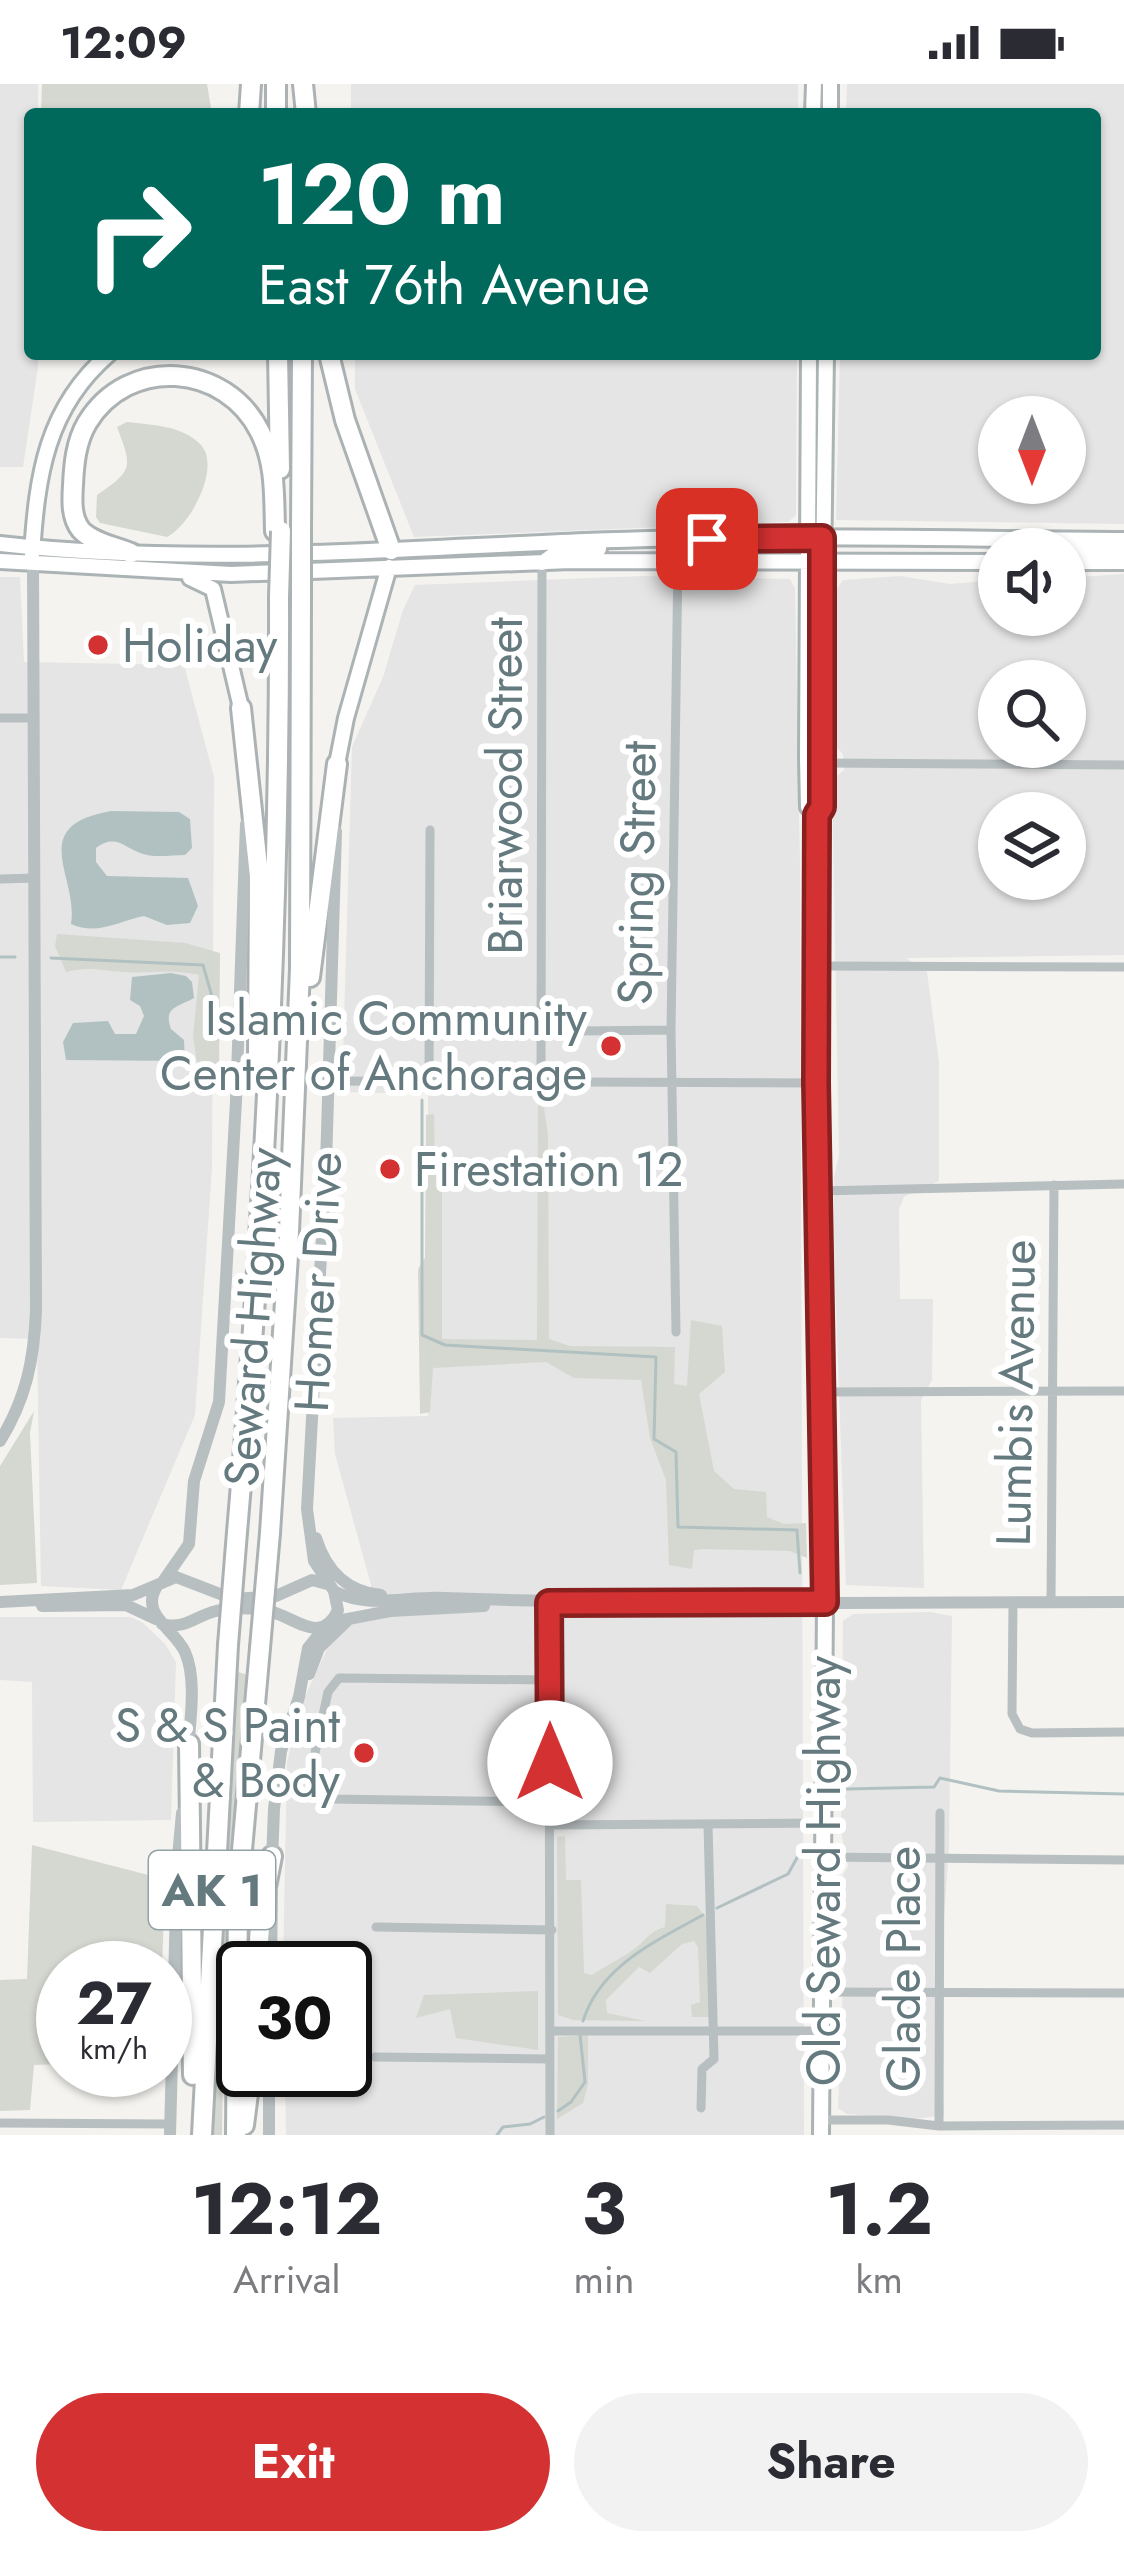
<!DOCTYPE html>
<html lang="en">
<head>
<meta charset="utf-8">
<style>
	body { margin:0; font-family:Jost,sans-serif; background:#f2f2f3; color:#2b2b33; height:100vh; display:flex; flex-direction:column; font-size:45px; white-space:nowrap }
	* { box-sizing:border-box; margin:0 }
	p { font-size:39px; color:#7c7c81 }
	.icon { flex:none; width:66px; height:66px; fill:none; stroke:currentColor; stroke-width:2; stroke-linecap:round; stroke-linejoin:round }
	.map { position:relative; height:2051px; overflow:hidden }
	.side { display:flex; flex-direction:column; background:#fff; flex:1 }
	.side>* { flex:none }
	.banner { position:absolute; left:24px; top:24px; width:1077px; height:252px; border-radius:12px; box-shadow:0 3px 9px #0004; background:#00695c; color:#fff; overflow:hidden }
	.needle { width:78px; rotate:180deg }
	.buttons { position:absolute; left:978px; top:312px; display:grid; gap:24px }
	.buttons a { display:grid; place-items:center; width:108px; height:108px; border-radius:50%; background:#fff; box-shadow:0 3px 9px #0004; font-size:60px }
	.speed { position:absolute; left:36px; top:1857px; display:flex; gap:24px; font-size:60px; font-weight:700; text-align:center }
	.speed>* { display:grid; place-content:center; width:156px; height:156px; border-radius:50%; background:#fff; box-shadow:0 3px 9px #0004; line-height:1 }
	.speed small { font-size:30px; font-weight:400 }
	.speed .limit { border:6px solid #111; border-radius:18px; background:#fff; color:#111 }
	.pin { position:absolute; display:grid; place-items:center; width:102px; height:102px; color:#fff; margin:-51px; border-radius:24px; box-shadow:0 6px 18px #0006 }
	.me { position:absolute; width:132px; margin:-66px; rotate:0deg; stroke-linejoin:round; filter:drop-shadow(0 0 9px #0008) }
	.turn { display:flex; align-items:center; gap:42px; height:252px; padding:0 36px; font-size:54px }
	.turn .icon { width:156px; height:156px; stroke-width:2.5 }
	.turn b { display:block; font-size:84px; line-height:102px }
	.eta { display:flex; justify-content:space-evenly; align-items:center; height:204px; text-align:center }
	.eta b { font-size:72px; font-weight:700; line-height:84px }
	.button { display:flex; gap:24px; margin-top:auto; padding:24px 36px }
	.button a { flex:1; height:138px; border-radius:72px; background:#d33132; color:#fff; font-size:48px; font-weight:700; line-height:138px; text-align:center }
	.button a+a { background:#f2f2f3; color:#2b2b33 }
	.status { display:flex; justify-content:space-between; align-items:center; height:84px; padding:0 60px; background:#fff; direction:ltr }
	.status svg { height:33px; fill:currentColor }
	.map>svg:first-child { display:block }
</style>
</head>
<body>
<div class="status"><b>12:09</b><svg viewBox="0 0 49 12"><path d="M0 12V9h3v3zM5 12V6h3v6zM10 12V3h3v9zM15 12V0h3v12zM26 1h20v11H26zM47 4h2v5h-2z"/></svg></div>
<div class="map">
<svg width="1124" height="2051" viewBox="0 0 1124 2051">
	<rect width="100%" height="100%" fill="#f4f3f0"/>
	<path fill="#e4e5e4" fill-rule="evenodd" d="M0,0H38V30H30V270H38V283L23,383H0Z
		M351,0H798V30H351Z
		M847,0H1124V440L836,436L840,270H1095V30H846ZM999,333H1065V399H999Z
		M355,270H797L796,431L788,438L414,453L355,305Z
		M1124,490V871L906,874L927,888L939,978V1097L904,1113L899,1125L900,1215H933L932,1296L921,1316L924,1504L846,1501L834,1167V1093L839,1072L832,696L844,686L843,670L834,661L835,507L843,496L900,492L950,500L999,496V531H1065V494ZM999,597H1065V663H999ZM999,729H1065V795H999Z
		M642,492L790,495L795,504L800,781L804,2051H286L285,1986H345V1884H283L287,1678L303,1617L327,1565L344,1545L372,1529L371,1501L335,1370L333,1334L428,1332V1010L342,1008L352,663L383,593L403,526L415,501Z
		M0,493H20L24,578L184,581L214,693L212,1084L195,1331L121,1506L41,1502L37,1255L0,1254Z
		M930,1528L952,1532L949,1762L939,1909L944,2031L914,2035L847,2030L838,2024L844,1875L839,1797L848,1782L841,1748L843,1537L853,1530Z
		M0,1533H130L142,1538L165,1560L176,1578L171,1736L33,1738L32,1598L0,1596Z"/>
	<path fill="#d5d8d0" d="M42,0H207L212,30H41Z
		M127,338C151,341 183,341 201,361C221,383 191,441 167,453L100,439L96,433L97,411C134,386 132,383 117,343Z
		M57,850L185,859L220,869L219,992L199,991L193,953L199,891C167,884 152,890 123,888C99,887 91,882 66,888L55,862Z
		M538,1021L544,1024L548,1051L549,1255L570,1262L675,1263L674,1300L687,1302L691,1236L722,1242L725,1288L699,1310L714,1387L734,1405L766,1408L767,1433L784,1440L806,1439L807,1474L790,1467L702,1465L694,1466L692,1485L669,1481L666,1396L650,1354L641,1296L574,1294L546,1278L433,1284L430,1328L420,1330L418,1185L425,1174L426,1031L434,1030L435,1084L442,1098V1255L537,1256Z
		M34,1327L30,1349L37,1499L0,1501V1382Z
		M238,1588L248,1591L224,1885L222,2051H212L213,1919Z
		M565,1752L566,1796H581L584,1889L592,1891C605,1882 618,1876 630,1868C645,1859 647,1848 665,1843L666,1820L697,1822L706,1834L711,1933H692L691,1921L700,1918L698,1863L694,1857L682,1860L650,1889L639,1883L606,1916L607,1929L645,1937L573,1936L558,1931L557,1753Z
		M32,1761L160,1794L165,1801L162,1884H63V1980L34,1981L30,2026L0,2027V1896L27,1895Z
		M538,1907V1966L456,1954L450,1925L416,1934L424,1911Z
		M588,1951V2000L583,2019L557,2035L558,1953Z"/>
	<path fill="#b1c1c2" d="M111,727L179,728L190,735L192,764L185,771C172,771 156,774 143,770C124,764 116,749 96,764V778L107,792L188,794L198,822L190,839L167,841L144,832C119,837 97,852 71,840C79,793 25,742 111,727Z
		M171,889L186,892L192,898L194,914C178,923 163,923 171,945L184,956L185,977L66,976L63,958L73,939L108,937L115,950H136L144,932L140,922L130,916L132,893Z"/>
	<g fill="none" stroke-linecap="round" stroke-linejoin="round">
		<path stroke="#b1c1c2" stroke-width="3" d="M0,873H15
			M51,874L203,881L219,937
			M422,1016V1251L445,1261L656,1273L654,1355L676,1368L678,1443L797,1446L800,1489
			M847,1705L934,1703L940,1694L999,1707L1124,1710
			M717,1824L788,1790L798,1772
			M583,1937C600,1882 656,1857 703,1831
			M558,2027L571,2018L585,1998L580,1951
			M497,2051L503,2043L530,2040L544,2033"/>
		<defs>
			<path id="secondary" d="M813,30L814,0
				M830,30V0
				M809,270L807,673L808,723L817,731
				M0,460C193,482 391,465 585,457C764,450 944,455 1124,456
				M1065,466L1124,467
				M32,470C37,392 46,324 109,270
				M0,477L231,490L571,477L999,478
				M1065,478H1124
				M542,479L556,469L599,465
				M190,494L213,505L241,624
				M337,680L346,634L389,483
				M821,2051L825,1518L816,999L826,270"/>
			<path id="motorway" d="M276,0V30
				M303,0L306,30
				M249,30L251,0
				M278,270L280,385
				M329,270L345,336L391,466
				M301,447L302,270
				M131,469C116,463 92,458 81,446C71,434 72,416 73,401C74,379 76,358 87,339C128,271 226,279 260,348C276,379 274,413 275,447
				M241,624L259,792L258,972
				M310,893L337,680
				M237,1448C264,1137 280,826 279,513
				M270,1449L288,1171L300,885L301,510
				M189,1660L193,1991
				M257,1884L261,1829L272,1772
				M244,2041L251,1986
				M202,2051L228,1561
				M236,2051L238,1811L260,1564"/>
		</defs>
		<use href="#secondary" stroke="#abb3b5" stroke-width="20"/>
		<use href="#motorway" stroke="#acb2b4" stroke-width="24"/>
		<path stroke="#b8bfc0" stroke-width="9" d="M0,634H33
			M822,679L1124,681
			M0,795L35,794
			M817,882L1124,883
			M580,947L671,946
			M329,997L816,999
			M541,998L542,479
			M429,999L430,746
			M818,1107L1124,1100
			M676,1248L671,946L678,476
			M820,1308L1124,1307
			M1013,1518L1012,1630L1020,1645L1032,1649L1124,1648
			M1051,1518L1054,1101
			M549,1519L550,2051
			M549,1596L339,1594L328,1608L309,1697L314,1708L329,1715L550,1718
			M552,1741L822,1739
			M822,1773L1124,1776
			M376,1843L552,1846
			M821,1908L1124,1909
			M553,1947H822
			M375,1973L548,1975
			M701,2024L702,1985L714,1975L708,1740
			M821,2036H888L939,2042L1124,2041
			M0,2039L169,2040
			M939,2042L940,1729"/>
		<path stroke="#b8bfc0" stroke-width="12" d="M0,1357C26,1315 34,1276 36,1227L33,480
			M316,1454C326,1486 347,1508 381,1511
			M162,1499L189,1460L194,1397L219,1318L236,1017L246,740
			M157,1502C139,1531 174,1544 185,1568C197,1595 190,1637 188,1666
			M336,1508C369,1525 407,1512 444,1514C670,1522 897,1518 1124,1518
			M0,1518L133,1511L176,1493L233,1515L276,1512L312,1496L327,1500
			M42,1522L126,1521L156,1535
			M332,1538L390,1527L484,1522
			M162,1540C185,1546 195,1532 216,1527C231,1523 249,1524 264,1526C292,1529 320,1565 338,1526L334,1507L314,1477L307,1425L326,1081L336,747
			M309,1590L319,1564L349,1535
			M272,1776L274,1725L281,1667L299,1613L308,1564L325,1543
			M271,1884L272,1808
			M170,2051L177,1784L182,1729
			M269,2051V1986"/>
		<use href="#secondary" stroke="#fff" stroke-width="14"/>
		<use href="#motorway" stroke="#fff" stroke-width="18"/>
		<defs>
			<path id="motorway-bridge" d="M301,447V510
				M279,513L281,447
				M228,1561L237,1448
				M260,1564L270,1449"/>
		</defs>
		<use href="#motorway-bridge" stroke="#acb2b4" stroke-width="24" stroke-linecap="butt"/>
		<use href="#motorway-bridge" stroke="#fff" stroke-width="18"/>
	</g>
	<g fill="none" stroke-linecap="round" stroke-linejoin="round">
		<defs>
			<path id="route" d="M550,1679L549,1519L825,1518L816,999L817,731L822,723V454L707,455"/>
		</defs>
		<use href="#route" stroke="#892020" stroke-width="30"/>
		<use href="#route" stroke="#d33132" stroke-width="21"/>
	</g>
	<g fill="#d33132" stroke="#fff" stroke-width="4.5">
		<circle cx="98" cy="561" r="12"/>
		<circle cx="611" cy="962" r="12"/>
		<circle cx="390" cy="1085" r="12"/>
		<circle cx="364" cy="1669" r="12"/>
	</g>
	<g text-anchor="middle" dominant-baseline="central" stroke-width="12" stroke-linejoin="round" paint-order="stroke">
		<rect fill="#fff" stroke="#93a2a5" stroke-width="3" x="149" y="1767" width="126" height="78" rx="9"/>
		<g font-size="45" font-weight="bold" fill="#657a7f">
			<text x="212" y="1806">AK 1</text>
		</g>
		<g font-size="48" fill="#657a7f" stroke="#fff" text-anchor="start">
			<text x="122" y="561">Holiday</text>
			<text x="587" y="934" text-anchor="end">Islamic Community<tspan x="587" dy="55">Center of Anchorage</tspan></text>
			<text x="414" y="1085">Firestation 12</text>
			<text x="340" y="1641" text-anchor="end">S &amp; S Paint<tspan x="340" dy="55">&amp; Body</tspan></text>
		</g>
		<g font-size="48" fill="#657a7f" stroke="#fff">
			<text transform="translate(505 702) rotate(-90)">Briarwood Street</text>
			<text transform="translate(637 789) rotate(-89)">Spring Street</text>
			<text transform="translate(318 1198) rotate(-87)">Homer Drive</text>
			<text transform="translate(253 1233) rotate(-86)">Seward Highway</text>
			<text transform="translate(1016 1309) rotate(-89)">Lumbis Avenue</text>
			<text transform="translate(823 1787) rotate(-90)">Old Seward Highway</text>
			<text transform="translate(903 1885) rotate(-90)">Glade Place</text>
		</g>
	</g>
</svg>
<div class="buttons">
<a><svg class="needle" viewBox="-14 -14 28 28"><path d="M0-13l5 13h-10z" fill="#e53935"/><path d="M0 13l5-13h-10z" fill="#7c7c81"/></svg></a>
<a><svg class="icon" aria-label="sound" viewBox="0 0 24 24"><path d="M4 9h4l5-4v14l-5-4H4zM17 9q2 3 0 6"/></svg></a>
<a><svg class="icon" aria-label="search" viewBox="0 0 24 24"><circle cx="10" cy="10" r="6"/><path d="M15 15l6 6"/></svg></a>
<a><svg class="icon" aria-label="layers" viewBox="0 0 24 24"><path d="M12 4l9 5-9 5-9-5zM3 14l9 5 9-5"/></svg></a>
</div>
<div class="speed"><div>27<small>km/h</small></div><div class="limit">30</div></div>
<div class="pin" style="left:707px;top:455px;background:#d93025"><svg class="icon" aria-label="arrive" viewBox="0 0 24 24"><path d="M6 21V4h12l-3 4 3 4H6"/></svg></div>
<svg class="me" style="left:550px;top:1679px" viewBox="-20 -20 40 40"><circle r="19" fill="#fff"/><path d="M0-13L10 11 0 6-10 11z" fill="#d33132"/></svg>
<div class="banner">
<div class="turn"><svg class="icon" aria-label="right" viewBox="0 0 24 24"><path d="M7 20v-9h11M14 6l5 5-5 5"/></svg><div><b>120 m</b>East 76th Avenue</div></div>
</div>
</div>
<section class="side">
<div class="eta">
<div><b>12:12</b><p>Arrival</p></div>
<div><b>3</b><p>min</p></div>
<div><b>1.2</b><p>km</p></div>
</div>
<div class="button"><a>Exit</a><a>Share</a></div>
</section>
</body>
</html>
